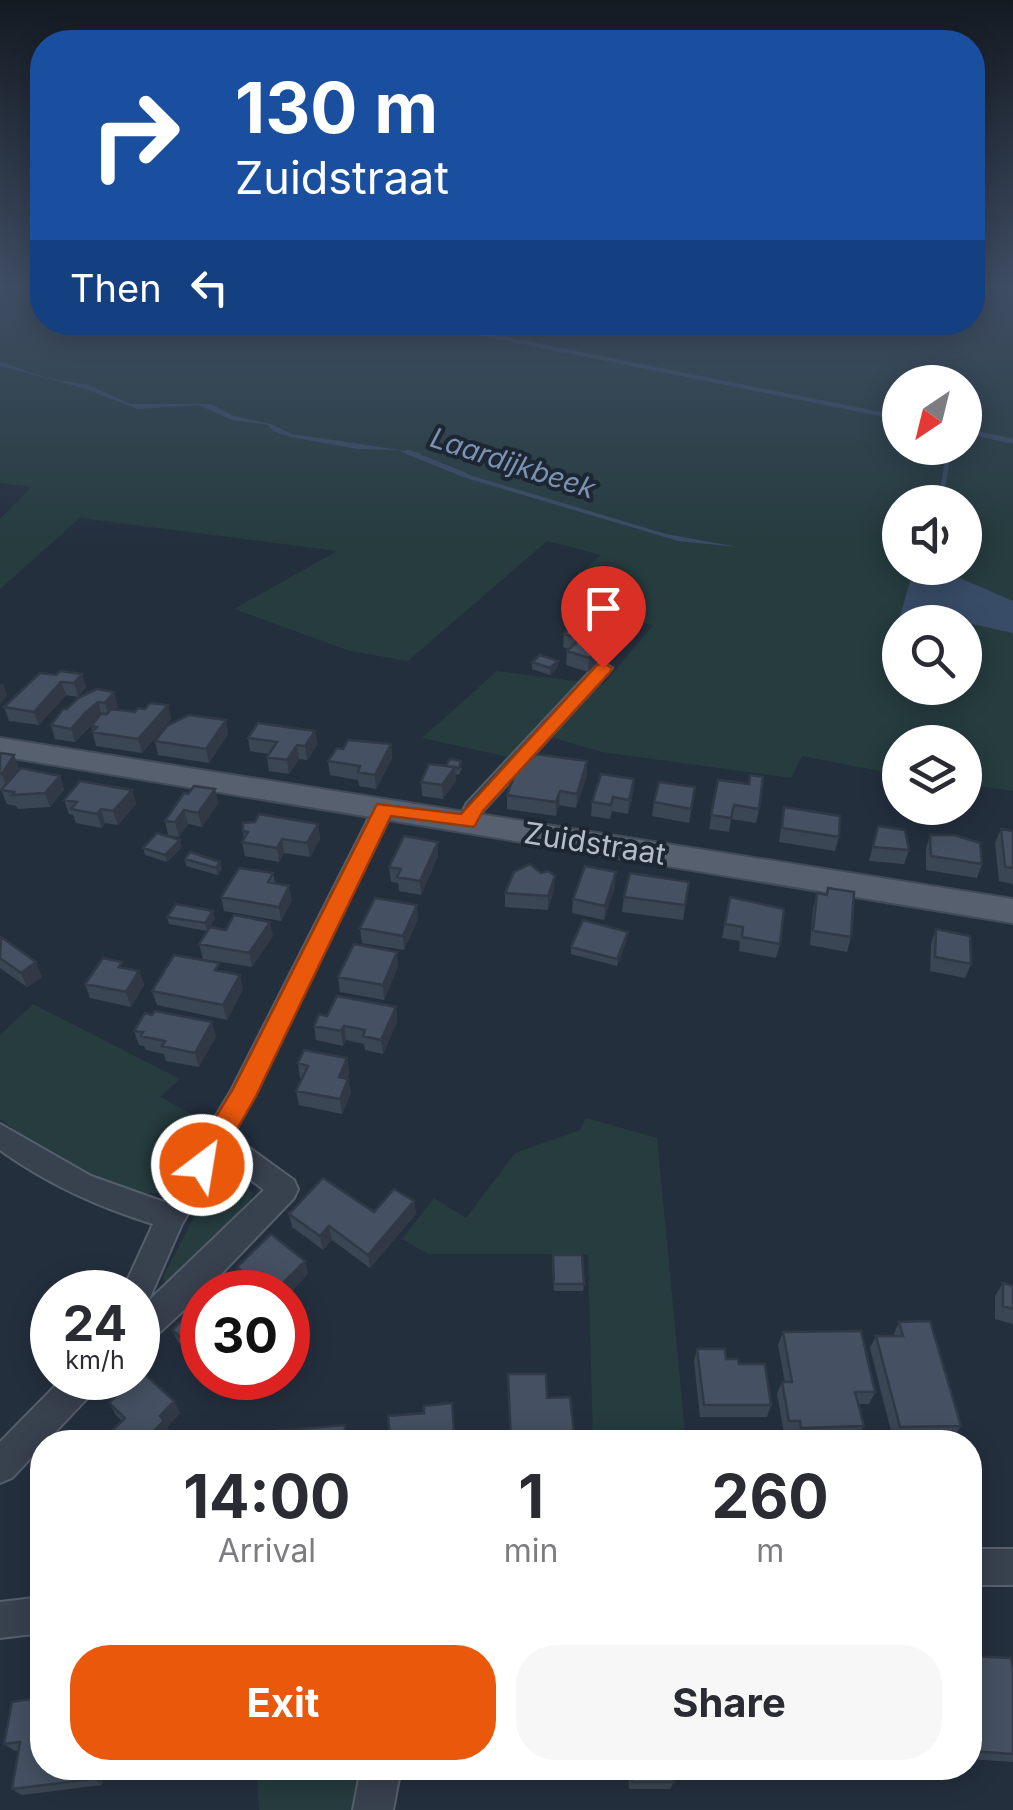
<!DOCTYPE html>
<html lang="en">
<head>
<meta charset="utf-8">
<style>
	body { margin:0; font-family:Inter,sans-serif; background:#f7f7f7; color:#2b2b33; height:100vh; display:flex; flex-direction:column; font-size:38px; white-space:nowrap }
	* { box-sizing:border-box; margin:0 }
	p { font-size:32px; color:#7c7c81 }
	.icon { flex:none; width:55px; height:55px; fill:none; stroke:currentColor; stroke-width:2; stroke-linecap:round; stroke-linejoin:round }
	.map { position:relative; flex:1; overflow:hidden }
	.drawer { position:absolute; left:30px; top:1430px; width:952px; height:350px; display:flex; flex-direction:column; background:#fff; border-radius:40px; box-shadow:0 5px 25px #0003 }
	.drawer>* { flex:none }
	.top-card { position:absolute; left:30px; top:30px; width:955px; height:305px; border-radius:40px; box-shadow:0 5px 25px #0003; background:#1a4fa0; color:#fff; overflow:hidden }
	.needle { width:65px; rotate:215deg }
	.buttons { position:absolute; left:882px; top:365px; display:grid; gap:20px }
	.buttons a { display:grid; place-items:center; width:100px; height:100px; border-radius:50%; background:#fff; box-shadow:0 5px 25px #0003; font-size:50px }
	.speed { position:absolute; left:30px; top:1270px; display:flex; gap:20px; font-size:50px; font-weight:700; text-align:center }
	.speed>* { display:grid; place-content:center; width:130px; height:130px; border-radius:50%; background:#fff; box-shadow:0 5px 25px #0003; line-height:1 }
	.speed small { font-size:25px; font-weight:400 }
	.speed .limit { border:15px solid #d22; background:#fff; color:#111 }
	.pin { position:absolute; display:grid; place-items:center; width:85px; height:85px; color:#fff; margin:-102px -42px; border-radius:50% 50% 50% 0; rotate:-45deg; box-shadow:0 0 10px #0007 }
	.pin .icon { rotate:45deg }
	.me { position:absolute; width:110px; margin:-55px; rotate:31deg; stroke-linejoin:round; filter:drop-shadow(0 0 8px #0008) }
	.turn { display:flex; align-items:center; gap:35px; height:210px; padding:0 40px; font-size:45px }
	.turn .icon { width:130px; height:130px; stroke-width:2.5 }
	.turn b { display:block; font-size:70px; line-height:85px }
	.then { display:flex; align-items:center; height:95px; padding:0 40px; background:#0003; gap:20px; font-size:38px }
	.eta { display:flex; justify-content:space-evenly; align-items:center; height:170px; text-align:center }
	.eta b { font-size:60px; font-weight:700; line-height:70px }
	.button { display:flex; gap:20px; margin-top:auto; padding:20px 40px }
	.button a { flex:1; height:115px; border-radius:40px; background:#ea580c; color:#fff; font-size:40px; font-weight:700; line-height:115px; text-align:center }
	.button a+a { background:#f7f7f7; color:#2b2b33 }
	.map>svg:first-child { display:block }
</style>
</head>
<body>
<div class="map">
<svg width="1013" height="1810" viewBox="0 0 1013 1810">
	<rect width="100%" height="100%" fill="#242f3e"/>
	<path fill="#263c3f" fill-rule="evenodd" d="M0,288H42V322H972L973,288H1013V791L965,784V742H900V775L802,756L791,778L602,752L550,737L595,684L603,685L653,625L602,614L612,592L570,582L601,555L547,541L408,661L350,651L234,609L337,551L80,518L0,589V519L31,487L0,483ZM900,382H965V448H900ZM900,502H965V568H900ZM900,622H965V688H900Z
		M497,671L583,682L513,758L422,738Z
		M33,1004L180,1079L160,1097L212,1125C202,1142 190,1171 175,1184C131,1220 36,1145 0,1119V1035Z
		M586,1118L657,1138L686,1442H593L588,1254H428L402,1239L434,1198L466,1218L515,1153L580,1130Z
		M227,1176C242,1177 246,1181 253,1195L249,1204L170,1283L165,1282L163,1277L209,1188Z
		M256,1768H364L355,1810H259Z"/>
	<path fill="#394c67" d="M0,362L47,378L88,385L131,404H211L234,416L271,424L292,434L421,453L415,457L398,450L357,449L291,437L273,431L268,425L232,420L199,405L138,409L83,388L0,366Z
		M456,471L666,534L738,547L678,541L473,480L455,474Z
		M919,568H937L1013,601V633L931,615L924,621L900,616L912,575Z"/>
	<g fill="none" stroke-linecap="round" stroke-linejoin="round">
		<path stroke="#394c67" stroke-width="4" d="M430,322L487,335
			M500,322L487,335L900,418"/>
		<path stroke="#394c67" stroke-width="5" d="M895,417L900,418
			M965,431L1013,441
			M408,452L465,475
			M940,502L950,448"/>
		<defs>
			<path id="minor" d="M603,663L612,668L609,672L483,811L474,827H460L457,822L467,803L597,664Z
				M384,801L394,808L233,1136L294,1180L298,1189L294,1198L206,1290L149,1342L138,1346V1311L264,1190L221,1157L182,1224L148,1302L138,1306V1292H122L153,1224C98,1207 47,1184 0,1150V1124L91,1176L164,1202L232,1089L374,808Z
				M63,1378H101L96,1389L12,1478L0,1483V1442Z
				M970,1549H1013V1585H970Z
				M42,1597V1633L0,1638V1602Z
				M361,1768H401L393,1810H353Z"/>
			<path id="primary" d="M0,738L1013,899V923L0,756Z"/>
		</defs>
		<use href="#minor" stroke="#565f6c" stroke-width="4"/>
		<use href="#primary" stroke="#414a57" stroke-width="4"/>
		<use href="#minor" fill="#38414e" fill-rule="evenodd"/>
		<use href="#primary" fill="#56606e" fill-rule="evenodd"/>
	</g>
	<path fill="#3b4654" d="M564,634L613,646L588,672L566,665L567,651L569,649L563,647Z
		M558,661L557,668L550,675L532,669V662Z
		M82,674L86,687L78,697L66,695L39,725L9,721L4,707L56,675Z
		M78,698L118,706L115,709L135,712L168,705L171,719L142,753L96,746L91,726L93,723L75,742L55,739L51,725Z
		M315,731L317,745L307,760L299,759L289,774L269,771L267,757L269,754L250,751L248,738Z
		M228,734L209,763L158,755L155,741Z
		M391,744L392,758L376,789L359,786L358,780L330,775L328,761L343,749Z
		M0,753L14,755L19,769L60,776L64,790L50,807L18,809L16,806L7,804L1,790L4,787L0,790Z
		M587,761V775L576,808L559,805L556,816L507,809V795Z
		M429,764L462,768L459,775L455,774L456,781L443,799L422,796L421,782Z
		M634,779L633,794L628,814L612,811L610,819L591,816L592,802Z
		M718,780L749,784L759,809L756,823L731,819L729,832L709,829Z
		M695,787L689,823L652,816L654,802Z
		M215,789L218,803L202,827L188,824L179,837L168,835L165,821L188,794Z
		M132,790L136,804L118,825L105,823L102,828L76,823L73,815L69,814L64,800Z
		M784,807L839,837L835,851L779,842Z
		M318,824L320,839L310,857L284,853L279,862L245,856L242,842L244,837L243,831Z
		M878,826L909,850L904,864L869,861Z
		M1001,829L1013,831V884L999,881L995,843Z
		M930,835L982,864L977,878L926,870V849Z
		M438,842V856L421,895L399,891L398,883L391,882L389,867Z
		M182,847L167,862L145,855L143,848Z
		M185,859L222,869L218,875L186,866Z
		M273,873L275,883L292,900L281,921L224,911L221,897Z
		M541,873L554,890L548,910L505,907V893Z
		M689,882L683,920L622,912L624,897Z
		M615,886L604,920L572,913L573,899Z
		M828,888L851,937L847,952L810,945L813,908L817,893L826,895Z
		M730,897L780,944L776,958L739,951L740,941L722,938Z
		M167,917L215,918L207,931L169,924Z
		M418,919L404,950L362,943L360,928Z
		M936,929L971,964L965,978L930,971L931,944Z
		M273,936L252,967L203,959L199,944Z
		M0,938L42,977L27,987L0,968Z
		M627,939L617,966L571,954V947Z
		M398,966L384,1000L340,992L338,977Z
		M139,971L144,985L131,1007L90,998L85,984Z
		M243,989L227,1020L157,1005L152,991Z
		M396,1007L397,1022L383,1054L365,1050L364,1044L346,1040L343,1046L316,1040L314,1026L327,1016Z
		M134,1031L216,1036L199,1067L166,1061L164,1054L146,1050L144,1046L139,1045Z
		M347,1058L349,1072L347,1078L351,1093L342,1114L299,1105L296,1091L302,1078H300L298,1063Z
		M414,1201L416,1214L370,1268L332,1240L323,1250L292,1227L289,1214L374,1212Z
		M305,1261L308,1274L248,1286L241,1281L237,1267Z
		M552,1262L584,1284L583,1291H554Z
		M1003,1283L1013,1286V1324L995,1319V1296Z
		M202,1300V1364L178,1342L172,1330Z
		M899,1322L961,1426L953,1438L893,1439L870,1348L876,1336H893Z
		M783,1332L875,1392L869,1404H858L864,1426L857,1438L796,1439L795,1433H784L777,1394L782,1382H785L778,1345Z
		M697,1349L739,1364L771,1405L767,1417H700L694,1361Z
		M109,1403L180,1413L167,1427L170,1433L161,1442H101L122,1421L116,1415Z
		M970,1656L1013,1668V1762L970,1759Z
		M12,1702L104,1768L102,1785L22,1795L12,1789L18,1750L15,1751L4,1744Z
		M628,1768H673L674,1782L670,1789H629Z"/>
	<path fill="#303945" d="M614,633L613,646L588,672L589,658Z
		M558,661L557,668L550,675V668Z
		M82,674L86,687L78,697L74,683Z
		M61,682L66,695L39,725L34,712Z
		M3,683L7,696L0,704V685Z
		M114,692L118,706L109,717L105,703Z
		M98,702L102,716L89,726L75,742L71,729L85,713Z
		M168,705L171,719L142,753L138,739Z
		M226,720L228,734L209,763L206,749Z
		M315,731L317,745L307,760L305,746Z
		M391,744L392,758L376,789L375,775Z
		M297,745L299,759L289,774L287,760Z
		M14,755L19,769L7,788L2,774Z
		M587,761V775L576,808L577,794Z
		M455,767L456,781L443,799L442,785Z
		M60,776L64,790L50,807L45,793Z
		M634,779L633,794L628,814L629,800Z
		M215,789L218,803L202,827L198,813Z
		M132,790L136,804L118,825L113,811Z
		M560,791L559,805L556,816V802Z
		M101,809L105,823L102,828L97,814Z
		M184,810L188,824L179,837L175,822Z
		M318,824L320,839L310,857L307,843Z
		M282,839L284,853L279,862L277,848Z
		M180,840L182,847L167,862L165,855Z
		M438,842V856L421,895L420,881Z
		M220,862L222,869L218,875L216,868Z
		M616,872L615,886L604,920L605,906Z
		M555,876L554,890L548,910V896Z
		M289,886L292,900L281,921L279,907Z
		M417,905L418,919L404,950L403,936Z
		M213,911L215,918L207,931L205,923Z
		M270,922L273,936L252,967L249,953Z
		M628,932L627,939L617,966V959Z
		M397,952L398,966L384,1000L383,985Z
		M36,962L42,977L27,987L21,973Z
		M139,971L144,985L131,1007L126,992Z
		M240,975L243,989L227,1020L223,1005Z
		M396,1007L397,1022L383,1054L381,1040Z
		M212,1022L216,1036L199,1067L195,1053Z
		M344,1026L346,1040L343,1046L341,1031Z
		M347,1058L349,1072L341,1091L339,1077Z
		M348,1079L351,1093L342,1114L340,1099Z
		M414,1201L416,1214L370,1268L368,1255Z
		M329,1226L332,1240L323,1250L320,1236Z
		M305,1261L308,1274L288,1296V1292H274Z
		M174,1401L180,1413L167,1427L170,1433L161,1442H143L160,1416Z
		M94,1768H104L102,1785L93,1779Z"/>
	<path fill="#455162" stroke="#303945" stroke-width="2.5" d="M577,622L614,633L589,658L567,651L580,639L564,634Z
		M540,655L558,661L550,668L532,662Z
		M60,671L82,674L74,683L61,682L34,712L4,707L40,673L56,675Z
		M97,689L114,692L105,703L98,702L85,713L71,729L51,725L63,709H67L78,698Z
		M150,703L168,705L138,739L92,732L97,727L91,726L101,714H107L111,709L135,712L138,708L145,709Z
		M189,715L226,720L206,749L155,741L167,726Z
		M258,723L315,731L305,746L297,745L287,760L267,757L277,742L248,738Z
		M348,740L391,744L375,775L358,772L360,766L328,761L337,748L343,749Z
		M0,753L14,755L2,774L0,773Z
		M535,754L587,761L577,794L560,791L556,802L507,795L515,774Z
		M450,759L461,761L459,768L446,766Z
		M429,764L455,767L442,785L421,782Z
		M21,768L60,776L45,793L12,795L14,792L1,790Z
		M601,774L634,779L629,800L613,797L611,805L592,802Z
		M750,775L763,777L759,809L734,805L731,818L711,815L718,780L749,784Z
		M80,781L132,790L113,811L101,809L97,814L71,809L77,802L64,800Z
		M659,782L695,787L691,809L654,802Z
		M194,786L215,789L198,813L184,810L175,822L165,821L184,793L188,794Z
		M784,807L840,816L839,837L782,828Z
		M259,814L318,824L307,843L282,839L277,848L242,842L248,832L243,831V823L255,822Z
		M878,826L905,830L909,850L873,847Z
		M1001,829L1013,831V868L1005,867Z
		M157,833L180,840L165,855L143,848Z
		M930,835H954L980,843L982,864L931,856Z
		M404,836L438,842L420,881L397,877L401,869L389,867Z
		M190,852L220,862L216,868L185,859Z
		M530,864L541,873L548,871L555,876L548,896L505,893L514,872Z
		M585,866L616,872L605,906L573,899Z
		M239,868L273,873L268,882L289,886L279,907L221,897Z
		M630,873L689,882L685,905L624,897Z
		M828,888L854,892L851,937L813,931L817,893L827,895Z
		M730,897L784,909L780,944L742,937L743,927L725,924Z
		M375,898L417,905L403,936L360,928Z
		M176,904L213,911L205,923L167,917Z
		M234,915L270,922L249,953L199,944L210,927L226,930Z
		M583,920L628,932L617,959L571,947Z
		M936,929L970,936L971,964L935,957Z
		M1,937L36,962L21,973L0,958Z
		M354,944L397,952L383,985L338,977Z
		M174,955L219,963L215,970L240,975L223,1005L152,991Z
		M103,958L122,962L119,967L139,971L126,992L85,984Z
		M337,996L396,1007L381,1040L363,1036L365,1030L344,1026L341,1031L314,1026L319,1014L327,1016Z
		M155,1011L212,1022L195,1053L162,1046L165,1041L141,1036L143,1032L134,1031L145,1013L152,1015Z
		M304,1050L347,1058L339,1077L348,1079L340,1099L296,1091L308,1066L298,1063Z
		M323,1178L374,1212L394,1189L414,1201L368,1255L329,1226L320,1236L289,1214Z
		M271,1234L305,1261L274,1292H241L253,1281L237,1267Z
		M553,1255H582L584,1284H554Z
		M1003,1283L1013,1286V1309L1003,1306Z
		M202,1300V1356L172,1330Z
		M930,1321L961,1426L900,1427L876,1336H903L899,1322Z
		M861,1331L875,1392H855L864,1426L801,1428L800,1421H789L782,1382H792L783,1332Z
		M697,1349H725L726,1359H738L739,1364H765L771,1405H704Z
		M141,1371L174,1401L160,1416L164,1421L143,1442H101L125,1418L109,1403L134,1378H138V1374Z
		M508,1374H546L547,1398L570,1397L575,1442H511Z
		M452,1403L455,1442H371L390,1439L388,1416L424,1413V1406Z
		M345,1425V1442H274L275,1431Z
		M69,1433L79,1442H59Z
		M970,1656L1011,1658L1013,1668V1754L970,1751Z
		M42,1692V1768H94L93,1779L12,1789L20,1742L4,1744L12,1702L31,1699L33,1693Z
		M631,1768H673L674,1782H632Z"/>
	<linearGradient id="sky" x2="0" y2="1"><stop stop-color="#141a22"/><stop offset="0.53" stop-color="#3f4d63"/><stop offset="1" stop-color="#3f4d63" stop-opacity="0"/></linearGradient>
	<rect width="1013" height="541" fill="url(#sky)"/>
	<path fill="#ea580c" stroke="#983908" stroke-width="2.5" d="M603,663L612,668L610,672L483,811L474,827L391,816L256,1096L212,1173L202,1177L192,1173L188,1165L192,1156L233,1089L377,804L461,814L597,665Z"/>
	<g text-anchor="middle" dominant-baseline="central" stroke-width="8" stroke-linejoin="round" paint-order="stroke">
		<g font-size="28" font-style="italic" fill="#7c92b1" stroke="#1d2633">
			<text transform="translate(513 463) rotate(18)">Laardijkbeek</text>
		</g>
		<g font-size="30" fill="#b4bcc9" stroke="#1d2633">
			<text transform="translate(595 843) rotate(9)">Zuidstraat</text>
		</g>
	</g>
</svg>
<div class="buttons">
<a><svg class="needle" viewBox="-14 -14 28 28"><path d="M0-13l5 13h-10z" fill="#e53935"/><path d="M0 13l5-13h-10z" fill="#7c7c81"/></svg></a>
<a><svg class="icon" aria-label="sound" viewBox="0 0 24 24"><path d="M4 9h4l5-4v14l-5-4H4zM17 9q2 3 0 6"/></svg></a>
<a><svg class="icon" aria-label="search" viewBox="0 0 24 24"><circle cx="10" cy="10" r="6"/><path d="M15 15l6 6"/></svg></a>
<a><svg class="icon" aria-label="layers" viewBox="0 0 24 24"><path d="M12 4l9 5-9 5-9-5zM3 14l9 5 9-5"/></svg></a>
</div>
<div class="speed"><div>24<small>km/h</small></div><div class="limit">30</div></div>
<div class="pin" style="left:603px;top:668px;background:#d93025"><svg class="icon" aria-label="arrive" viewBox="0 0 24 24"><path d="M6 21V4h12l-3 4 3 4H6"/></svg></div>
<svg class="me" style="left:202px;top:1165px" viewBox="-20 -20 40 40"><circle r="17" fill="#ea580c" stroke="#fff" stroke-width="3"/><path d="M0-11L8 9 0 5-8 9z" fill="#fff"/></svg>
<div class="top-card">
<div class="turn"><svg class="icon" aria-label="right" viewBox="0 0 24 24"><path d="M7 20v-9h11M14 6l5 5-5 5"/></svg><div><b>130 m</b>Zuidstraat</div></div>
<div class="then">Then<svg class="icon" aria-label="left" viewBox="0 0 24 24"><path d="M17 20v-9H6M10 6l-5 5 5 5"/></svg></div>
</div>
<section class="drawer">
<div class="eta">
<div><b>14:00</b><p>Arrival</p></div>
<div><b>1</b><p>min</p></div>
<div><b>260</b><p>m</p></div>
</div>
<div class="button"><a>Exit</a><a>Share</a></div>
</section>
</div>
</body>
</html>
